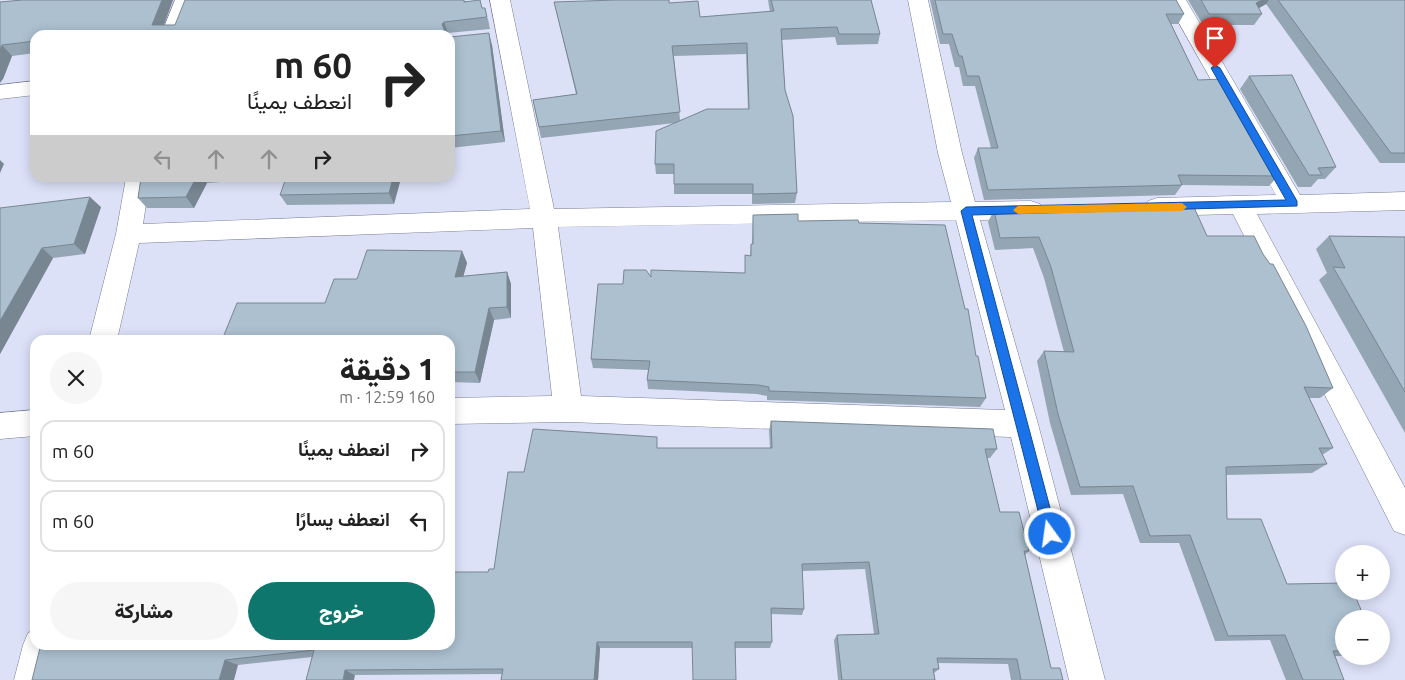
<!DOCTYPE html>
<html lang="ar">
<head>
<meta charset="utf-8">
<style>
	body { margin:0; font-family:Ubuntu,Vazirmatn,sans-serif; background:#f6f6f6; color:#222; direction:rtl; height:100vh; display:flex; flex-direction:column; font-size:19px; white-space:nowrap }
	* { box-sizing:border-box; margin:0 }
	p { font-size:16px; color:#767676 }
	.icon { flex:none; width:28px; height:28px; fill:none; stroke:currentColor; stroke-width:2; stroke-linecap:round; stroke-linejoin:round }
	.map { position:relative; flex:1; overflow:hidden; direction:ltr }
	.side { position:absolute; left:30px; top:335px; width:425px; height:315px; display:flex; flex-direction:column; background:#fff; border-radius:15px; box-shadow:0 2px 12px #0003; direction:rtl }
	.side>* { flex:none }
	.top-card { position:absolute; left:30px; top:30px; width:425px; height:152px; border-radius:15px; box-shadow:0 2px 12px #0003; direction:rtl; background:#fff; color:#222; overflow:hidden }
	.buttons { position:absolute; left:1335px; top:545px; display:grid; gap:10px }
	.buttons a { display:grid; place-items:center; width:55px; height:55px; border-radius:50%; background:#fff; box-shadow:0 2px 12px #0003; font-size:25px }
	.pin { position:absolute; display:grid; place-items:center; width:42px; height:42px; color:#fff; margin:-51px -21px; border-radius:50% 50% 50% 0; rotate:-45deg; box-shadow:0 0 5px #0007 }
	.pin .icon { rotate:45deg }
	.me { position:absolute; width:55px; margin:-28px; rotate:346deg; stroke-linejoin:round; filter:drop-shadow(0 0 4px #0008) }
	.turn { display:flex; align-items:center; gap:18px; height:105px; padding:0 20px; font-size:22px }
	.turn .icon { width:65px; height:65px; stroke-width:2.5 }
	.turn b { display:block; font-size:35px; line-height:42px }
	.lanes { display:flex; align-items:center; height:48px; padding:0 20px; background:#0003; justify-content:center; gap:25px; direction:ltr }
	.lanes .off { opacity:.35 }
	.round { display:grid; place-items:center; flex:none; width:52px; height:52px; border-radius:26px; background:#f6f6f6 }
	.headline { display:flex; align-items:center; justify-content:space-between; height:85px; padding:0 20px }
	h1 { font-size:30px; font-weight:800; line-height:38px }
	.action { display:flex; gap:10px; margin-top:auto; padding:10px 20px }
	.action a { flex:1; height:58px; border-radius:30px; background:#0f766e; color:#fff; font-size:20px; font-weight:800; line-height:58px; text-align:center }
	.action a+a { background:#f6f6f6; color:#222 }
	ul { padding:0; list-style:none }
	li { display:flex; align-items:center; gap:15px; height:62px; margin:0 10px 8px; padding:0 10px; border:2px solid #e0e0e0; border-radius:15px }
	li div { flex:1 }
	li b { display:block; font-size:19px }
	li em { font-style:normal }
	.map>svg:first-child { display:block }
</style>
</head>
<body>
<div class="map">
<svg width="1405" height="680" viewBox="0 0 1405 680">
	<rect width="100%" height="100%" fill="#dce1f8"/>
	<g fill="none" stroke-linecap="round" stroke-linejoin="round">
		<defs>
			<path id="minor" d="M175,0H195L181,35H161Z
				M490,0H510L554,209L951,202L938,153L908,0H928L962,153L975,202L1031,201L1040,204L1043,210L1040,216L1031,219L980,220L1038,424L1105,680H1069L1011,437L568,422L450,424V398L552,396L533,228L139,243L117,340H89L116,234L126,178H150L143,224L530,209ZM956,220L1005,410L581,396L558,227Z
				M1166,0H1186L1300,195L1405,192V210L1257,214L1405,488V535L1394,531L1233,214L1157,216L1148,213L1145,207L1148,201L1157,198L1276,195Z
				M35,81V95L0,99V85Z
				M35,410V436L0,439V413Z
				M35,630V645H57L50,680H14L23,645L28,633Z"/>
		</defs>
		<use href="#minor" stroke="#777c90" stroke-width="1"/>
		<use href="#minor" fill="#fff" fill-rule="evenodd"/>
	</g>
	<path fill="#94a5b3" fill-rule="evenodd" d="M173,0L164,25H175L466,1L482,8L488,19L490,29L448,33L446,35H35V53L12,56L3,79L0,2Z
		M768,0H871L880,34L878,44L837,45L835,37L782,40L785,90L797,193L795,203L752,204V194H674V174H656L655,164L675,123L541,138L533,100L576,94L554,2L669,3L700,17L770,12ZM746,54L748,109L680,120L674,56Z
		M930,0H1176L1184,14L1178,24H1171L1198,80L1278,176L1269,186L1182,185L1175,195L984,200L974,158L978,148H991L975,86H963L959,67H955L949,44H940Z
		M1188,0H1405V163H1380L1266,4L1259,8L1262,14L1254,25H1203Z
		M450,37L492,45L505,142L450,148Z
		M1249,76L1336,167L1325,179H1318L1311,187H1298L1240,89Z
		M141,178H275L207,183L194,208H147L138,198Z
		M401,178L394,204L287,205L280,195Z
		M101,207L85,254L53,258L0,354V208Z
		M994,210L1207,236L1333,388L1320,398H1309L1333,448L1322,455L1327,464L1312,473L1226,475L1227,519L1287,584L1344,619V656H1335L1344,680H1286L1270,640L1215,641L1179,543H1140L1123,494L1071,495L1050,423L1037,361L1044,351L1064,352L1044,278L1033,248L995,250L988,222Z
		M753,215L798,221L859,223L976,356L986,398L980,407L767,400V396L757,394L648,389L647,380L648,370L593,368L591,359L623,284L651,277L745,273V255L750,256L751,244H752Z
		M1329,236L1405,237V433L1319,280L1327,273L1316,249Z
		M462,251L467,263L463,276L507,272L511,284V318L494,320L480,383L450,382V340L357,279Z
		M771,421L997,449L990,458H987L1000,512L1029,551L1025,555L1051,668L1063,680H1011L1008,664L938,663L939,669L934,673L935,680H838L834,640L837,635L874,634L865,569L802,571L804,609L802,615L771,614L772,642L770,648H600L598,680H501L502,674L355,675L312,657L238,665L32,680L488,572L494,569L524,472L658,448H770L769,431Z"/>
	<path fill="#788692" d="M162,0H173L160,35L152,25Z
		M1262,0H1269L1266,4L1249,14L1256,3Z
		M444,22L448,33L446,35L442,24Z
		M489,33L492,45L505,142L501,131Z
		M2,45L12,56L3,79L0,83V49Z
		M0,160L4,164L0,173Z
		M196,178H202L207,183L194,208L186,197Z
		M393,178H401L394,204L389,193Z
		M90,197L101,207L85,254L74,244Z
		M42,248L53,258L0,354V321Z
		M462,251L467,263L460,289L455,277Z
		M507,272L511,284V318L507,307Z
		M489,308L494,320L480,383L475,372Z
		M597,642L600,648L598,680H594Z
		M225,660L238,665L234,680H219Z
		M345,670L355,675L354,680H343Z"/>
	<path fill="#acc0d0" stroke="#788692" d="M22,0H162L152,25H175L185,0H464V2L480,0L482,8H485L487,17L444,22L442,24L446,35H93V34L35,35V41L2,45L0,49V2Z
		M616,0H669V3L698,1L700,17L774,11L771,0H871L880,34H839L837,27L781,29L785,90L793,116L797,193L753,194V184H674V164H655L656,131L707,109H749L747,43L672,46L680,112L539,127L533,100L577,94L554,2Z
		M935,0H1176L1184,14H1166L1198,80L1222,79L1278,176L1178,175L1182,185L988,190L978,148H998L979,76H967L962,56H959L952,34H943Z
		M1201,0H1262L1256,3L1262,14H1209Z
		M1278,0H1405V153H1391Z
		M489,33L501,131L450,136V37Z
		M1292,75L1336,167L1318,168L1322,175H1309L1249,76Z
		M141,178H196L186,197L138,198Z
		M286,178H393L389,193L280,195Z
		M90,197L74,244L42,248L0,321V208Z
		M1193,205L1207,236H1254L1263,254L1270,264H1273L1306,326L1333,388L1304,387L1333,448H1319L1327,464L1226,467L1227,519H1261L1287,584L1344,583V591H1353L1365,619H1344V651H1333L1344,680H1303L1285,635L1228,636L1190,535L1150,536L1133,486L1080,487L1058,414L1044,351L1074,352L1051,267L1039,237L1000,238L994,210Z
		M798,214V221L858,220L859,223L945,225L965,309H968L976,356H978L986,398L769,391V387L758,385L647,380L650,361L591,359L598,284H623L624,270H646L651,277V270L745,273V255L751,256V244H753V215Z
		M1329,236L1405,237V392L1333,267L1345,268Z
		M367,250L462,251L455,277L507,272V307L489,308L475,372H450V340H222L237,303H325L334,279H357Z
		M771,421L993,429L997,449H985L1000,512H1019L1029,551H1024L1051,668H1060L1063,680H1021L1017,659L937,658L939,669H933L935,680H842L837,635L879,634L869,562L802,564L804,609L771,608L772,642H735L736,680H693L692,642H597L594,680H501L503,669L345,670L343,680H306L314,650L225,660L219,680H32L40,648L57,645H450V572H488L489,569H494L508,472H524L533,429L657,437V448H772Z"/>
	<path fill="#1a73e8" stroke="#114b97" d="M1215,65L1220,68L1297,201V206L972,215L1057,534L1055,538L1050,540L1045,538L1044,534L961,211L966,207L1286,200L1211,68Z"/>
	<path fill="#f59e0b" d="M1182,203L1187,207L1182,211L1018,214L1013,210L1018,206Z"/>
</svg>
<div class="buttons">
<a>+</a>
<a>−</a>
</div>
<div class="pin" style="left:1215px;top:68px;background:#d93025"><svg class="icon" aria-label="arrive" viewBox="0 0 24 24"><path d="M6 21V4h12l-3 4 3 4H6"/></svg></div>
<svg class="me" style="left:1050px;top:534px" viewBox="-20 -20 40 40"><circle r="17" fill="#1a73e8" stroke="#fff" stroke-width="3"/><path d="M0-11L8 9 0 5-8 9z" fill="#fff"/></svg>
<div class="top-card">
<div class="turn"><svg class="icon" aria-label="right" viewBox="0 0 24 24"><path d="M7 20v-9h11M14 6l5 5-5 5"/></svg><div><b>60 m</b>انعطف يمينًا</div></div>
<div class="lanes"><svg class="icon off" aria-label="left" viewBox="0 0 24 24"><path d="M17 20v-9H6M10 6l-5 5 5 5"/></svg><svg class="icon off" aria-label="ahead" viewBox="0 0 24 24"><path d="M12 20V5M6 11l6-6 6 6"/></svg><svg class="icon off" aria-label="ahead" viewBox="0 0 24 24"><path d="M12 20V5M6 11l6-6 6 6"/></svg><svg class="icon" aria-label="right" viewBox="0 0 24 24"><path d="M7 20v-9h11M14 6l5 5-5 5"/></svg></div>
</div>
<section class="side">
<div class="headline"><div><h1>1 دقيقة</h1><p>160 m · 12:59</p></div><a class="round"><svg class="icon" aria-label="close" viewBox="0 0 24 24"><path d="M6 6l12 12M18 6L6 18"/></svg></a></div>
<ul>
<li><svg class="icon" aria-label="right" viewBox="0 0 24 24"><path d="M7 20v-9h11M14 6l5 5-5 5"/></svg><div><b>انعطف يمينًا</b></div><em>60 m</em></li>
<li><svg class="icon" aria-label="left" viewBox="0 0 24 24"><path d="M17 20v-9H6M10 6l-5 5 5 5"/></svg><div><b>انعطف يسارًا</b></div><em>60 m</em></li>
</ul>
<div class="action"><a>خروج</a><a>مشاركة</a></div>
</section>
</div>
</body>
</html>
